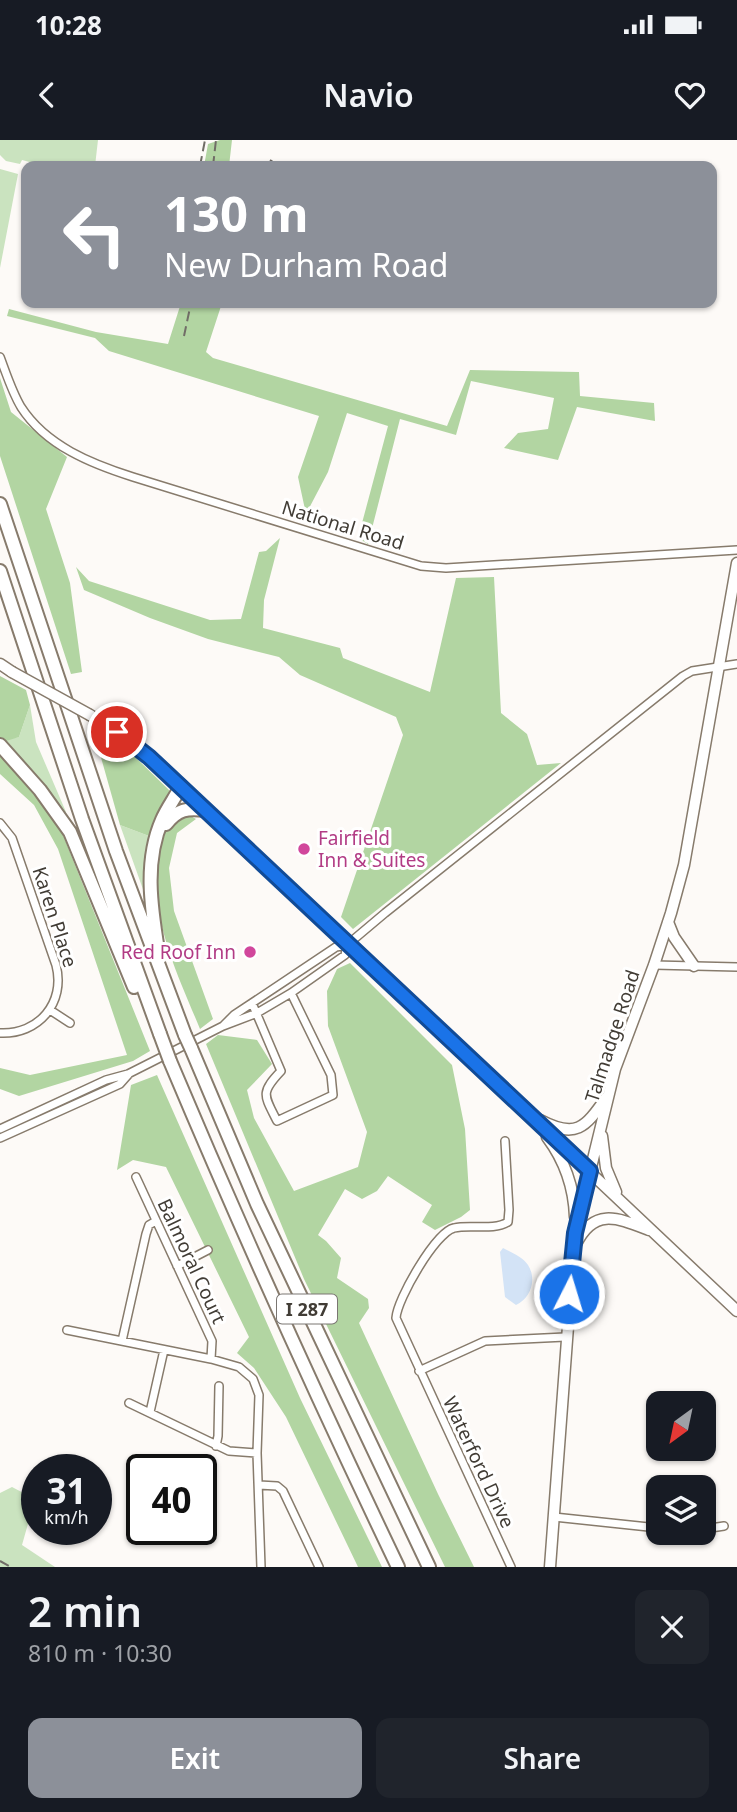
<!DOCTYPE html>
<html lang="en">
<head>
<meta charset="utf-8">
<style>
	body { margin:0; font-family:"Noto Sans",sans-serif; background:#20242c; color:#f1f3f6; height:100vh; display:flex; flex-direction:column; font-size:26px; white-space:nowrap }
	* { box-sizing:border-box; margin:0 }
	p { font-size:23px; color:#9ea1a6 }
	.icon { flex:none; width:38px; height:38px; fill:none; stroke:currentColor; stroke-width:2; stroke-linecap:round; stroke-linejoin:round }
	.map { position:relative; height:1427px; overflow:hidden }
	.side { display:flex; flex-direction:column; background:#171b24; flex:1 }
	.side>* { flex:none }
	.top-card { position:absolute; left:21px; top:21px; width:696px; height:147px; border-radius:14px; box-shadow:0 2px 5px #0004; background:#8c9099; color:#fff; overflow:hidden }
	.needle { width:46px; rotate:213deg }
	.buttons { position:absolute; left:646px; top:1251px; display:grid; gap:14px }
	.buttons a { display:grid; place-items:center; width:70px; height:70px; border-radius:14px; background:#171b24; box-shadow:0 2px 5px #0004; font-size:35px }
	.speed { position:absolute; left:21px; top:1314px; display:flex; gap:14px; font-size:35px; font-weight:700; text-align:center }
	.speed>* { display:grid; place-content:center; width:91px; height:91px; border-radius:50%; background:#171b24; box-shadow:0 2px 5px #0004; line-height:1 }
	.speed small { font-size:18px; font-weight:400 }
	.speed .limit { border:4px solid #111; border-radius:10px; background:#fff; color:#111 }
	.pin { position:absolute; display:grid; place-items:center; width:60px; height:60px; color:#fff; margin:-30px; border:4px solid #fff; border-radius:50%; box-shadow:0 2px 7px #0007 }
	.me { position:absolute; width:77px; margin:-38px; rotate:5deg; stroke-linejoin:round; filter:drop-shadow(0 0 5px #0008) }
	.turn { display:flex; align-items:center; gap:24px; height:147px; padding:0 28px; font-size:32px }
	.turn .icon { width:91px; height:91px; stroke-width:2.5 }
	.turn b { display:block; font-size:49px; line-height:60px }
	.round { display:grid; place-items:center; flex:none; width:74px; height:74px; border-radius:14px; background:#20242c }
	.head { display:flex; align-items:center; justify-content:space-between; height:119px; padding:0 28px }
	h1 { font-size:42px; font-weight:600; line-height:52px }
	.primary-button { display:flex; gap:14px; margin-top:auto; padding:14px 28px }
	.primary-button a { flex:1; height:80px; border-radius:14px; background:#8c9099; color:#fff; font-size:28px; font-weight:600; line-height:80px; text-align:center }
	.primary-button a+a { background:#20242c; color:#f1f3f6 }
	.status { display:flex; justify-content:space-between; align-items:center; height:49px; padding:0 35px; background:#171b24; direction:ltr }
	.status svg { height:19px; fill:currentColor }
	header { display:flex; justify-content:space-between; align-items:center; height:91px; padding:0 28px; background:#171b24; font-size:32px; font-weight:600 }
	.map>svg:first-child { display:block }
</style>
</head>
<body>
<div class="status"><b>10:28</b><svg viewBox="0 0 49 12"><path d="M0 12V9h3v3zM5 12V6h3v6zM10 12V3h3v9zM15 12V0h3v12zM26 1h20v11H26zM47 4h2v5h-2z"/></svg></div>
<header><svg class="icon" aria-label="back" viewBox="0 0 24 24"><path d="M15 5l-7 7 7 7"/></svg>Navio<svg class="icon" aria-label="heart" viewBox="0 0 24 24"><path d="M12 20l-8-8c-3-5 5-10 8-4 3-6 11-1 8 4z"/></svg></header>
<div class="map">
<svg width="737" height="1427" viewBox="0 0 737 1427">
	<rect width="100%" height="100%" fill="#fdfaf7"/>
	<path fill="#cae3bf" d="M0,0H98L95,26H45L22,20L20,24L6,21L0,15Z
		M0,29L18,34L0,128Z
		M30,565L36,602L66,672L63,673L0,600L19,597Z
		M120,685L149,696L145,755Z
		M12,1347L35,1359L22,1405L55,1427H0V1353Z"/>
	<path fill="#b2d5a2" d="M220,0H232L229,26H204L208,4Z
		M181,163H222L206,212L213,218L447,286L470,230L579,232L580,256L654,263L655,281L577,267L558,320L504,308L518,293L548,289L554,258L471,241L456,295L400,279L368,404L358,398L388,286L347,273L328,332L306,374L298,337L319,276L109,211L95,198L7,176L9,169L96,192L168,204Z
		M0,238L11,272L67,317L46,369L70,443L82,532L71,534L0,316Z
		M280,398L264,460L263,488L340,508L343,518L430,552L456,438L494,437L501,573L527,594L537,625L561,623L353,789L341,777L403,595L396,577L300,535L279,517L208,499L150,478L84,450L76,427L89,441L210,480L241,479L259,412L266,411Z
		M0,536L26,550L30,565L19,597L6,601L0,600Z
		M93,589L133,615L169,650L171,656L157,676L149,696L120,685Z
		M0,612L37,652L63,695L150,911L133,921L19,956L0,949V928L30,935L127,915L58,709L34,665L0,634Z
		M189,675L196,679L177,693L169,728L174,771L213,879L200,889C178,835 147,774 159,714C160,708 161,698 164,693C169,683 180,678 189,675Z
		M350,823L452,925L465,989L470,1070L461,1077L435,1090L422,1082L432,1065L388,1036L377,1051L362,1059L345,1049L318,1095L326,1101L341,1118L337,1138L368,1159L369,1168L359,1183L438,1354L474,1427H445L304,1139L206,904L218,895L257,900L272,924L247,950L254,978L294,1051L358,1027L367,992L328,886L327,851L337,829Z
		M157,935L300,1258L382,1427H358L286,1277L254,1228L237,1213L249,1197L166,1027L133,1020L117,1030L131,945Z"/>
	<path fill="#d3e3f6" d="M503,1108C511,1112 523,1117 528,1125C537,1139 531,1158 516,1165L505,1157L500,1112Z"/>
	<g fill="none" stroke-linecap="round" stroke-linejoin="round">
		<defs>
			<path id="street" d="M0,217C6,233 12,252 21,267C46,306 92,324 133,337L421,426L446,428L737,410
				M0,683L12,698L56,825C66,863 38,895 0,893
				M347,805L385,773L683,536L692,531L737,524
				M654,825L737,827
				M252,863L281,931C260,953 264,955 277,981L333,955L331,935L291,853
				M50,870L70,883
				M224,885L234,875L336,807L347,805
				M0,989L106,940L128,934L223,886L257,873L291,853L345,815L347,805
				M0,998L120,944L128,935
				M505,1001L509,1070L508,1082C493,1091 470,1084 454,1088C436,1092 397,1159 396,1178L511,1427
				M136,1037L212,1201L211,1219
				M177,1126L208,1110
				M67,1190L211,1219L239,1227L253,1239L259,1255L257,1313L261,1427
				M122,1201L146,1094L149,1085L156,1081
				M419,1231L485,1201L565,1197
				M129,1263L229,1311L257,1313
				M150,1272L164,1210
				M216,1306L218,1296L219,1246
				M259,1345L277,1346L283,1351L319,1427
				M554,1377L658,1388
				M704,1389L724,1386"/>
			<path id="secondary" d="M0,524L12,532
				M90,575L117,592L149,616L737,1171
				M668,782L674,797L694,826
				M540,980C576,999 585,988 606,958
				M602,996L606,1028L616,1052
				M547,997C565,1021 574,1047 575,1077
				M576,1104C594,1067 618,1078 649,1090
				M550,1427L575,1093L615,929L654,825L671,773L684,725L737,423"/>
			<path id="highway" d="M0,364L116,711L185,895
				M0,431L82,679L160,894
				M0,605L40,650L70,692L134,847
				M166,684C178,669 187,668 205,670
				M158,810C151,767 144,721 162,680C167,668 175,658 181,646
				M191,908L257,1064L429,1427
				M170,921C242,1092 318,1260 398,1427"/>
		</defs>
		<use href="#street" stroke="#877b6c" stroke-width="10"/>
		<use href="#secondary" stroke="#877b6c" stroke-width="13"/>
		<use href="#highway" stroke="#877b6c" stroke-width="16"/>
		<use href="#street" stroke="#fff" stroke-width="7"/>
		<use href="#secondary" stroke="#fff" stroke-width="10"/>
		<use href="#highway" stroke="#fff" stroke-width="12"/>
		<path stroke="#716d67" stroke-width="2" stroke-dasharray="10 5" stroke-linecap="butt" d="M270,20L279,26
			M200,26L205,0
			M213,26L216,0
			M184,196L191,163
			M0,1421L11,1427"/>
		<defs>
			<path id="secondary-bridge" d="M12,532L90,575"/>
			<path id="highway-bridge" d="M160,894L170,921
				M185,895L191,908"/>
		</defs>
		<use href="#secondary-bridge" stroke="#877b6c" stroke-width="13" stroke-linecap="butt"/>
		<use href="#highway-bridge" stroke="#877b6c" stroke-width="16" stroke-linecap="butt"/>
		<use href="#secondary-bridge" stroke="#fff" stroke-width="10"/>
		<use href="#highway-bridge" stroke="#fff" stroke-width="12"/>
	</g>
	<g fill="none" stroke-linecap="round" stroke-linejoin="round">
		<defs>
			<path id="route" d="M117,592L149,617L590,1031L575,1093L569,1154"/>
		</defs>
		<use href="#route" stroke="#114b97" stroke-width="18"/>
		<use href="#route" stroke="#1a73e8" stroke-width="12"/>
	</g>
	<g fill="#d1479c" stroke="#fff" stroke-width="2.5">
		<circle cx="304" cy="709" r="7"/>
		<circle cx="250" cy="812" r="7"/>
	</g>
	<g text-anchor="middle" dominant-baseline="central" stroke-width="6" stroke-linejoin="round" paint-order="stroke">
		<rect fill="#fff" stroke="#7a7672" stroke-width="2" x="277" y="1154.5" width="60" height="29" rx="5"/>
		<g font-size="18" font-weight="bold" fill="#413c35">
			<text x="307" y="1169">I 287</text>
		</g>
		<g font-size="19" fill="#413c35" stroke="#fff">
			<text transform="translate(343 385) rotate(17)">National Road</text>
			<text transform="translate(55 777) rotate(72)">Karen Place</text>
			<text transform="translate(612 896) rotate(-72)">Talmadge Road</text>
			<text transform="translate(192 1121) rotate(65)">Balmoral Court</text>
			<text transform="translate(479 1322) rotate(65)">Waterford Drive</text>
		</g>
		<g font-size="19" fill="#b23c85" stroke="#fff" text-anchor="start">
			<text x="318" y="698">Fairfield<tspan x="318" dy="22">Inn &amp; Suites</tspan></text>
			<text x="236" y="812" text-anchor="end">Red Roof Inn</text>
		</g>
	</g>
</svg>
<div class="buttons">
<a><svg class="needle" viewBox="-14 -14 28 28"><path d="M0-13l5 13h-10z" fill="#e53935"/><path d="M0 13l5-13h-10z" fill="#9ea1a6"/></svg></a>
<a><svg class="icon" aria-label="layers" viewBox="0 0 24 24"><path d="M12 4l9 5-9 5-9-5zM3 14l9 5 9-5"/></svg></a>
</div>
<div class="speed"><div>31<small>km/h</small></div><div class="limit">40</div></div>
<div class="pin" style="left:117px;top:592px;background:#d93025"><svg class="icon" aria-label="arrive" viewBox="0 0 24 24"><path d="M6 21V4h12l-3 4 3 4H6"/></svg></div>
<svg class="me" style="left:569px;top:1154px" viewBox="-20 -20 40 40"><circle r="17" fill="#1a73e8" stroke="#fff" stroke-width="3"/><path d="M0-11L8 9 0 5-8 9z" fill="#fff"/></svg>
<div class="top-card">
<div class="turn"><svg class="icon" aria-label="left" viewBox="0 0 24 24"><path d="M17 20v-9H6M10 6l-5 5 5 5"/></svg><div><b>130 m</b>New Durham Road</div></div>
</div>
</div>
<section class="side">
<div class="head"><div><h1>2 min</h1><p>810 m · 10:30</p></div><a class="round"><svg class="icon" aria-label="close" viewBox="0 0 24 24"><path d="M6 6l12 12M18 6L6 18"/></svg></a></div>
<div class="primary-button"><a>Exit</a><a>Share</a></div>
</section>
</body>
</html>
